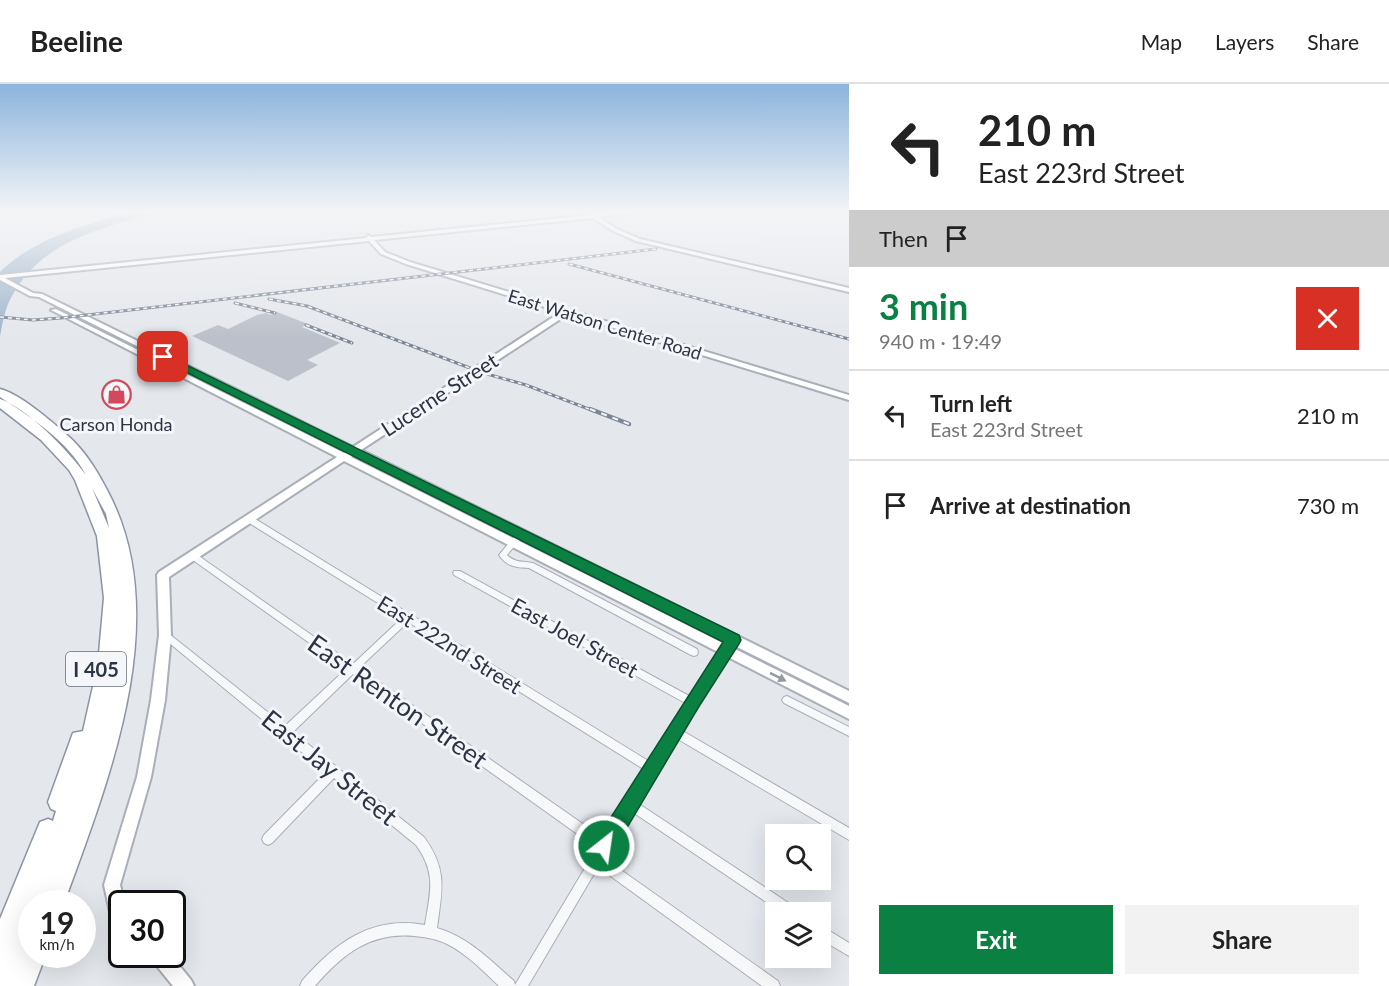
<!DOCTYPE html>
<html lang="en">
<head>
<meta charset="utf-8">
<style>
	body { margin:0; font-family:Lato,sans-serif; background:#f2f2f2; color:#222; height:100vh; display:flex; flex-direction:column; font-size:22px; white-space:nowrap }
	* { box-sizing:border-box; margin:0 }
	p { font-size:20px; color:#767676 }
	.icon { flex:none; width:33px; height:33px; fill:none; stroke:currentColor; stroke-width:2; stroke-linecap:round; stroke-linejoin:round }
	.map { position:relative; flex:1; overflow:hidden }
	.drawer { display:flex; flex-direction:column; background:#fff; width:540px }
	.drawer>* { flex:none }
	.hud { background:#fff; color:#222; overflow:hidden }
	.controls { position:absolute; left:765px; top:740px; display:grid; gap:12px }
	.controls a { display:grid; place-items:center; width:66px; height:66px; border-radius:0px; background:#fff; box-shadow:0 6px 24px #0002; font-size:30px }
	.speed { position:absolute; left:18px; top:806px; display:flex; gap:12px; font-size:30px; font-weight:700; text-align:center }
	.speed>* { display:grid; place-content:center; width:78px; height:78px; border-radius:50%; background:#fff; box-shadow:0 6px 24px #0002; line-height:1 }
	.speed small { font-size:15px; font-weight:400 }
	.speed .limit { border:3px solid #111; border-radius:9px; background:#fff; color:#111 }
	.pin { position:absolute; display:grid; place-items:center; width:51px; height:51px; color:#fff; margin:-26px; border-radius:12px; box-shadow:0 3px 9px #0006 }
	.me { position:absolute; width:66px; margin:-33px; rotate:30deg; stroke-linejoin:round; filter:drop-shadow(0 0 4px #0008) }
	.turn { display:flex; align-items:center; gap:21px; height:126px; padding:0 30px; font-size:27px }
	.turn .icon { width:78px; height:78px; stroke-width:2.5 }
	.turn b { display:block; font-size:42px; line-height:51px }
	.then { display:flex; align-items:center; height:57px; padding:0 30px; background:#0003; gap:12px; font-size:22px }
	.round { display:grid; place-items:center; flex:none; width:63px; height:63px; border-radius:0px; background:#f2f2f2 }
	.overview { display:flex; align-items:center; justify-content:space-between; height:102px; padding:0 30px }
	h1 { font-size:36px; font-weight:700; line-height:45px; color:#0b8043 }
	.action { display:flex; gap:12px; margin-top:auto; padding:12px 30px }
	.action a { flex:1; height:69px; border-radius:0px; background:#0b8043; color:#fff; font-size:24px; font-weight:700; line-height:69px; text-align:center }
	.action a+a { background:#f2f2f2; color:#222 }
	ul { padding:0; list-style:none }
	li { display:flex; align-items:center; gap:18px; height:90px; padding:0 30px; border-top:2px solid #e0e0e0 }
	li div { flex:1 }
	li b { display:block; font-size:22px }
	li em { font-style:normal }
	header { display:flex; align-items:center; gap:36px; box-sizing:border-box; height:84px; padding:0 30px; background:#fff; border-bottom:2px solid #e0e0e0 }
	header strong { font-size:28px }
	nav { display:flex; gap:33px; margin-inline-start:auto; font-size:21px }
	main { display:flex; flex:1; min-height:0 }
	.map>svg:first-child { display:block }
</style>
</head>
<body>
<header>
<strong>Beeline</strong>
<nav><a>Map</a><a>Layers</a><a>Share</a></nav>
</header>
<main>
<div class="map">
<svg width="849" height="902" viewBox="0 0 849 902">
	<rect width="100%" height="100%" fill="#e4e7ec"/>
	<path fill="#9fb4cc" d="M128,128H155C96,147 36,158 8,220C4,230 2,241 0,252V188L3,185C38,153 84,142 128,128Z"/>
	<path fill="#bbc0ca" d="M277,228L308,240L302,243L340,259L307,276L318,281L288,297L192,252L218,241L228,245L257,231L266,229L271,231Z"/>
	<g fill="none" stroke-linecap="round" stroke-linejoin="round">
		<defs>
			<path id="street" d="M246,433H252L650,678L687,620L454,491L453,489L454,487H460L691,613L730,554L733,553L736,554L737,556L736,558L681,646L849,744V756L676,654L636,718L796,824L798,828H781L631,727L604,774L778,897L780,902H762L598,783L528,902H499C484,888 468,871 449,861C438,855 426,853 414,852C370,848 343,870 315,902H300L302,897C335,859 372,831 425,841C430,808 437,790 416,761L334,694L272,759L268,761L264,759L262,755L264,751L326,688L162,553L161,551L162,549L165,548L168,549L285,642L346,585L190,474L189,472L190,470H196L353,580L402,534L246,437L245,435ZM408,538L645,686L603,754L359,584ZM353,590L597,764L515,901L514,897C490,876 468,853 437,844C442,806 448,786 424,753L293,648Z
				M521,447L525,450L507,471C515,479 523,477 533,479L697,565L698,568L697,571L694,572L691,571L529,484C516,484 506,482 499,471L518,448Z
				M787,612L849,643V652L784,619L782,616L784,613Z
				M820,841L849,859V872L820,855Z"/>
			<path id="secondary" d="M620,128H637L599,133L617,145L640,155L849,204V208L636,157L613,147L593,134L374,156L385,168L410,178L849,311V316L568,230L361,366L849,607V619L354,371L351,373L849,622V635L344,377L169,493L171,551L165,616L151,693L120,801L125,819H122V836L116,834L110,828L104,801L137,693L151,616L159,551L157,491L159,488L337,373L51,226L56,225L344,369L346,367L39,213L30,212L0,196V191L366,154L368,151L371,153L590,131L592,129ZM369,157L381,170L406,180L561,228L353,363L42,210L33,209L5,194Z
				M149,870H170L191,896L194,902H173L152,876Z"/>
			<path id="highway" d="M0,305C20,310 51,337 67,351C85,367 96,385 107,406C175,532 109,695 64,819H32V850L28,860L32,858V870H46L34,902H0V835L40,738L48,735L53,737L56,727L51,725L48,718L73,649L83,647L98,580L104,514L97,452L75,396L69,386L41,356L0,324V315C28,324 69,368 86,391C68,357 32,334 0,313ZM92,404L106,430L109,444Z"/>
		</defs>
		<use href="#street" stroke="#a9aeb7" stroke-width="2"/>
		<use href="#secondary" stroke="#a9aeb7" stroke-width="4"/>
		<use href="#highway" stroke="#8b94a3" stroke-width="3"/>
		<use href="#street" fill="#f7f8fa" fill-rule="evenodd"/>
		<use href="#secondary" fill="#fff" fill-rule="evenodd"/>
		<use href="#highway" fill="#fff" fill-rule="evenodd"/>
		<defs>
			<path id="rail-far1" d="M569,180L849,255
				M269,215L307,222L470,284
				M235,219L275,229
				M0,233L33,236L61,234L656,165
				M306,241L352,259
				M487,290L526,301L594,327"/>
			<path id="rail" d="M590,325L629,340"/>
		</defs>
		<use href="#rail-far1" stroke="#7d8696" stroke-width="3"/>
		<use href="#rail" stroke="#7d8696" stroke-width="4.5"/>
		<use href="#rail-far1" stroke="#f4f6f9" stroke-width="1.5" stroke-dasharray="4" stroke-linecap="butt"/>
		<use href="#rail" stroke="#f4f6f9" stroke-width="2" stroke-dasharray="6" stroke-linecap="butt"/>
	</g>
	<defs><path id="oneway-solid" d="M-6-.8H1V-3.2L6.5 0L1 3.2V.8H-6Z" transform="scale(1.5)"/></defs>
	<use fill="#959aa2" href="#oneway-solid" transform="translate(778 593) rotate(27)"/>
	<linearGradient id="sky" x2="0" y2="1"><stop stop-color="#8bb4dd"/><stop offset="0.5" stop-color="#f3f4f6"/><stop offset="1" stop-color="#f3f4f6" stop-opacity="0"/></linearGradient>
	<rect width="849" height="254" fill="url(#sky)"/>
	<path fill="#0b8043" stroke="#07532c" stroke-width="1.5" d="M160,271H166L739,551L741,556L739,560L698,624L612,769L604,772L597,769L594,762L597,755L723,558L160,275Z"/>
	<defs>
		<symbol id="shop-ring" viewBox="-11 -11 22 22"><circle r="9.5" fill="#f4f6f9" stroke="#d1495b" stroke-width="1.5"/><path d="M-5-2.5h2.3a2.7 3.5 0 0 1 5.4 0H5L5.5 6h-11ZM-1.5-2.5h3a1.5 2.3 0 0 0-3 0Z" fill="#d1495b"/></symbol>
	</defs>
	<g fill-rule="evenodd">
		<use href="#shop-ring" x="100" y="294" width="33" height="33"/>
	</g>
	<g text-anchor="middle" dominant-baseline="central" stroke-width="6" stroke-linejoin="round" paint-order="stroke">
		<g font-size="18" fill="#2b3445" stroke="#f4f6f9">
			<text transform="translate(605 240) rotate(17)">East Watson Center Road</text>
		</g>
		<g font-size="18" fill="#2b3445" stroke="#f4f6f9">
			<text x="116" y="340">Carson Honda</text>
		</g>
		<rect fill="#f4f6f9" stroke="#676e7b" stroke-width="1.5" x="66" y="568" width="60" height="34" rx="4.5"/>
		<g font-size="20" font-weight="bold" fill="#2b3445">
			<text x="96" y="585">I 405</text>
		</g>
		<g font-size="21" fill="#2b3445" stroke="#f4f6f9">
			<text transform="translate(439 310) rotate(-33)">Lucerne Street</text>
			<text transform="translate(575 553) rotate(29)">East Joel Street</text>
			<text transform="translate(450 560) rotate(32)">East 222nd Street</text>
		</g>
		<g font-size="26" fill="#2b3445" stroke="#f4f6f9">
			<text transform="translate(398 617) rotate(35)">East Renton Street</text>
			<text transform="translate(330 683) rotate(39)">East Jay Street</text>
		</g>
	</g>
</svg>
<div class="controls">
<a><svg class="icon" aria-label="search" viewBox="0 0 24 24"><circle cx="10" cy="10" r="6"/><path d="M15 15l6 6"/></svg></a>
<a><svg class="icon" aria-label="layers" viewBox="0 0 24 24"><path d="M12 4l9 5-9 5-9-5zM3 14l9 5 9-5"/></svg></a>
</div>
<div class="speed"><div>19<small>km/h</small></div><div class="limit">30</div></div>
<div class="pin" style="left:163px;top:273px;background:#d93025"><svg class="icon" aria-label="arrive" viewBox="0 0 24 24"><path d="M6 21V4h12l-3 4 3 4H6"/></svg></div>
<svg class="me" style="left:604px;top:762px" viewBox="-20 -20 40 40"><circle r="17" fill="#0b8043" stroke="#fff" stroke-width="3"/><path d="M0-11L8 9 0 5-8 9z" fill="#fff"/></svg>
</div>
<section class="drawer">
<div class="hud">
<div class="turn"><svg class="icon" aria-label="left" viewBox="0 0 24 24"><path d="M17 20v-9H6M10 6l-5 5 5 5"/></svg><div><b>210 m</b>East 223rd Street</div></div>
<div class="then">Then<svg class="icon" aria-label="arrive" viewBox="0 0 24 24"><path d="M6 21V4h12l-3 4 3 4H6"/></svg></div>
</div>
<div class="overview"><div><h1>3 min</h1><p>940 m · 19:49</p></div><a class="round" style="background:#d93025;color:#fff"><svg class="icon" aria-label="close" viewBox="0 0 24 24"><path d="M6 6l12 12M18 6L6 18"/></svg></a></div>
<ul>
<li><svg class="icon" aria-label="left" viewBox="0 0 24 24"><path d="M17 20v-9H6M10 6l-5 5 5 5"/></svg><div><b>Turn left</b><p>East 223rd Street</p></div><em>210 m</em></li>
<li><svg class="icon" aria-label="arrive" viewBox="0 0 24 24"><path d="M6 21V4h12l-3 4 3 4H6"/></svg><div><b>Arrive at destination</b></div><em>730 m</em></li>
</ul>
<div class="action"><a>Exit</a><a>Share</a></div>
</section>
</main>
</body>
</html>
